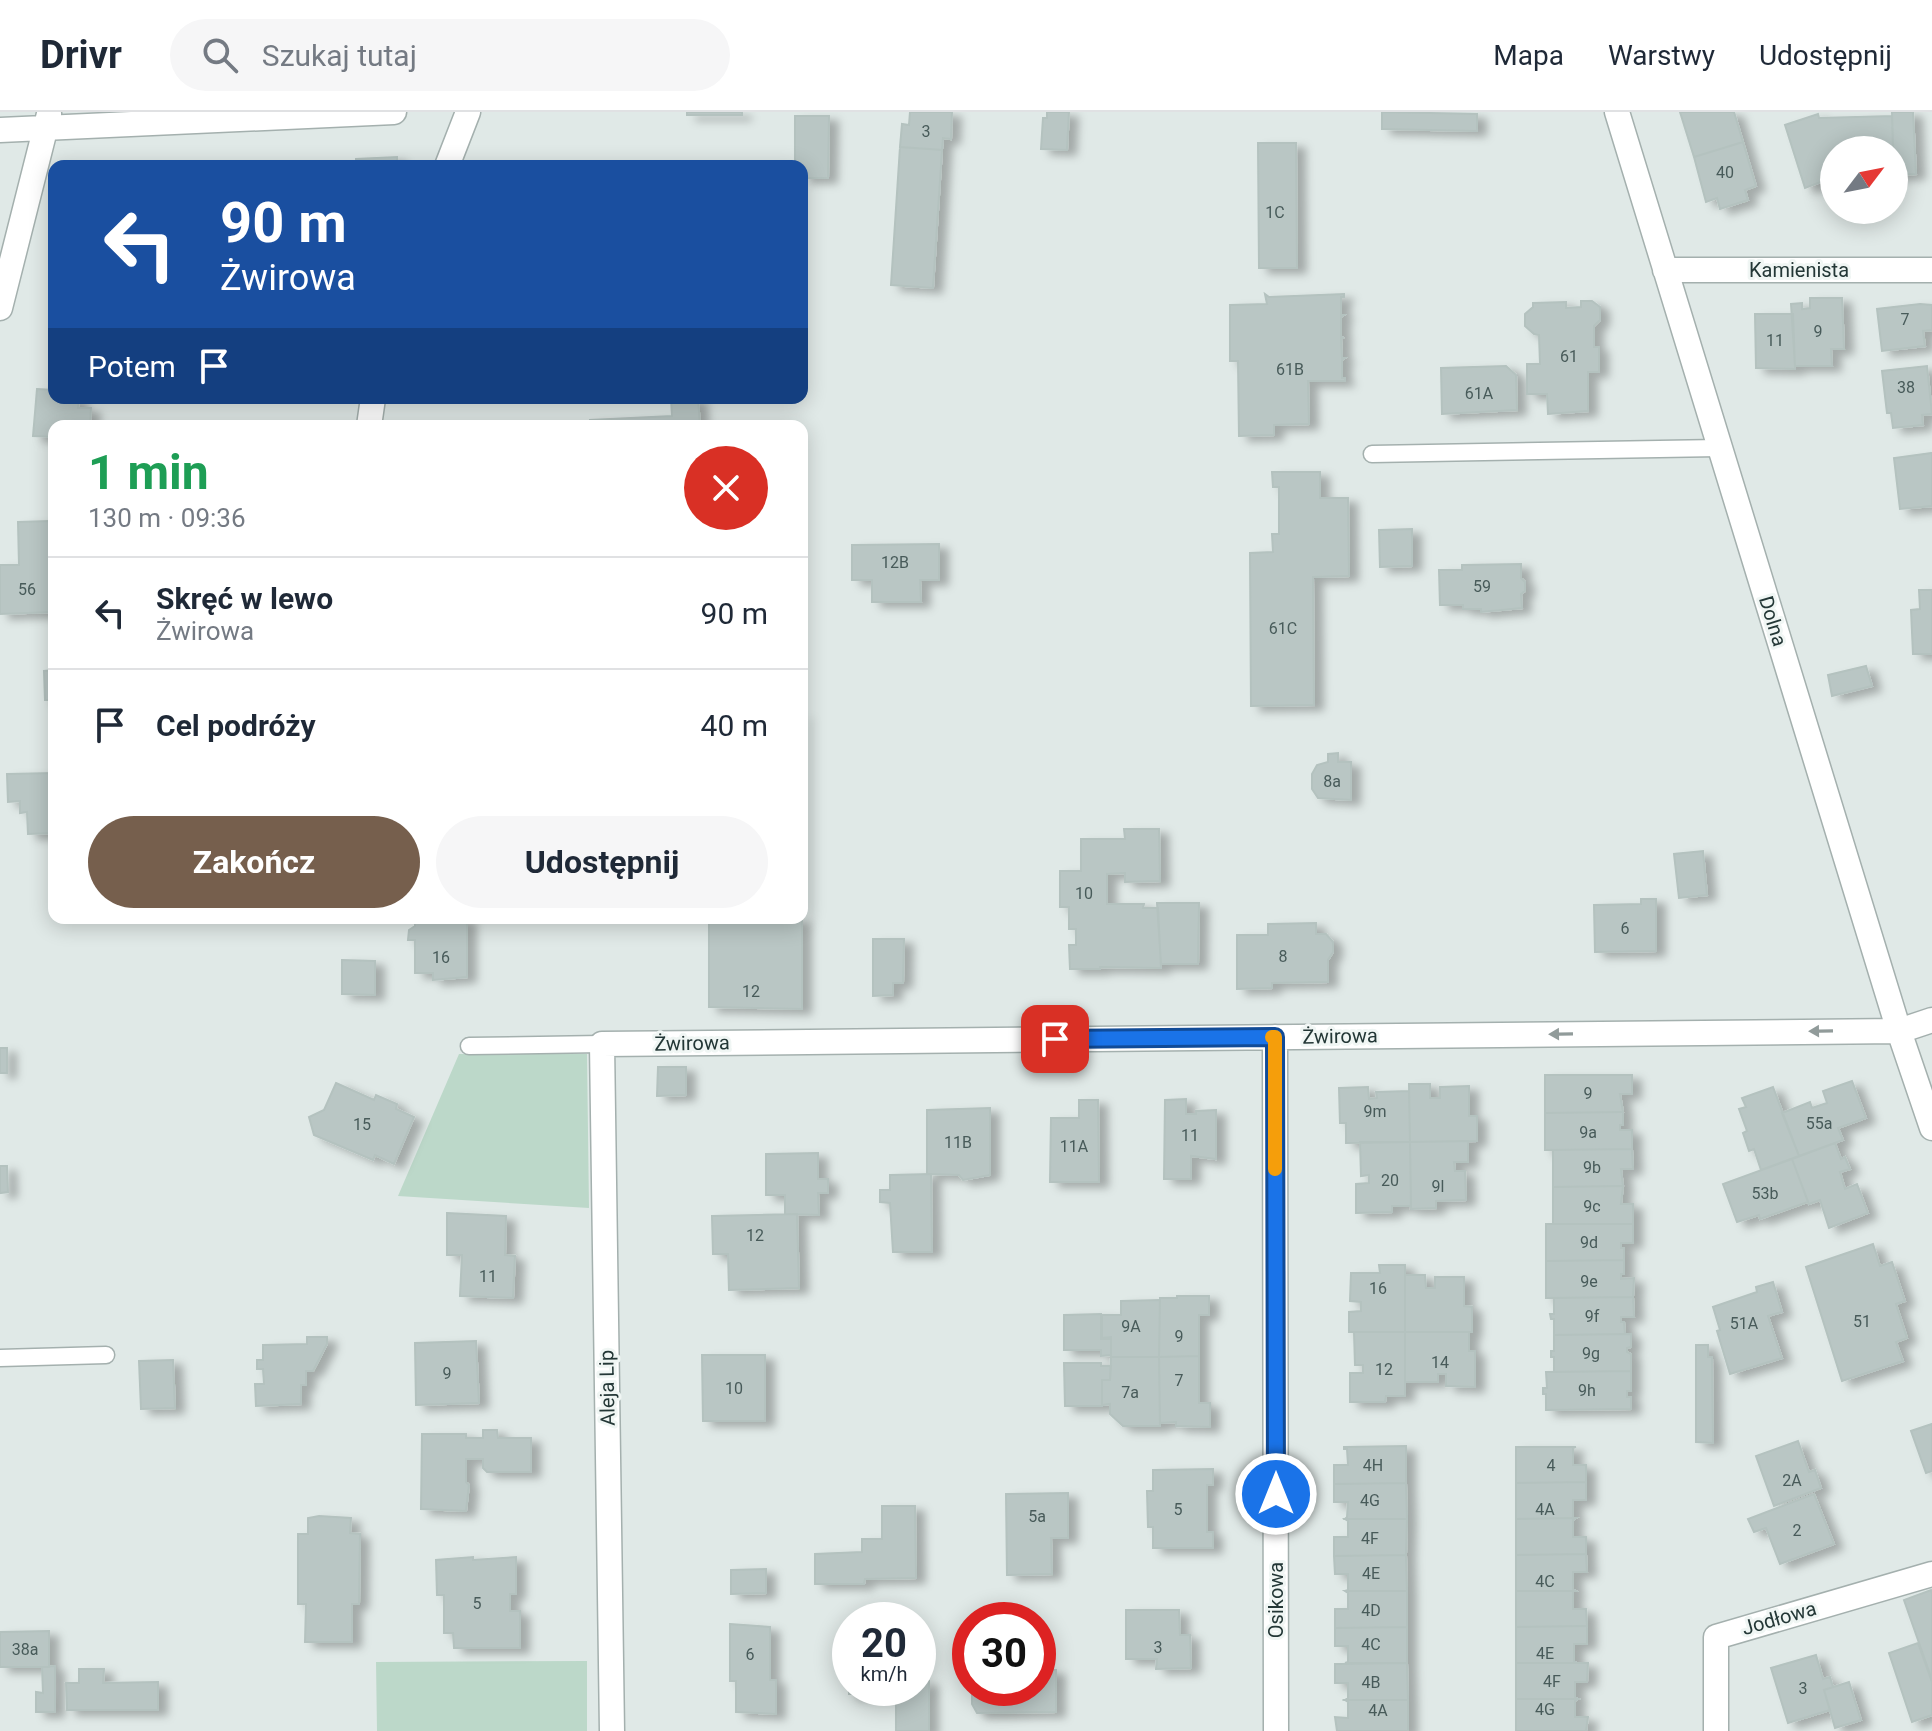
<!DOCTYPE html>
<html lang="pl">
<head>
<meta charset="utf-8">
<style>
	body { margin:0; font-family:Roboto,sans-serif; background:#f6f6f7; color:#1f2937; height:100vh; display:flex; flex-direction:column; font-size:30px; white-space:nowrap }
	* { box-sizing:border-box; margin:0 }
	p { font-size:26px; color:#747a83 }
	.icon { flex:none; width:44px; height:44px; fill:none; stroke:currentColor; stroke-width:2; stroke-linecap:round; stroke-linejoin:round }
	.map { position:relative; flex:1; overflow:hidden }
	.panel { position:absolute; left:48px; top:308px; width:760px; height:504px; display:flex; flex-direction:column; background:#fff; border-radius:16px; box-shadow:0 4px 20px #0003 }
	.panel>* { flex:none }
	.banner { position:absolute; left:48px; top:48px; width:760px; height:244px; border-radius:16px; box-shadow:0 4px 20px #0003; background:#1a4fa0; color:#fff; overflow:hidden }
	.needle { width:52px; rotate:58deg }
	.buttons { position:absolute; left:1820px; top:24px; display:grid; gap:16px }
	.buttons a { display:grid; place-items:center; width:88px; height:88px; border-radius:50%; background:#fff; box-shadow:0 4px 20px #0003; font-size:40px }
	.speed { position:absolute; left:832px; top:1490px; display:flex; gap:16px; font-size:40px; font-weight:700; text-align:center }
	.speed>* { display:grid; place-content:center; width:104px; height:104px; border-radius:50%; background:#fff; box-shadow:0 4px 20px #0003; line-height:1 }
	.speed small { font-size:20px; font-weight:400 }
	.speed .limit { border:12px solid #d22; background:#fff; color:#111 }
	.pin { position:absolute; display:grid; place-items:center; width:68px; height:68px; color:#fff; margin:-34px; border-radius:16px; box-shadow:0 4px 12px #0006 }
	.me { position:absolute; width:88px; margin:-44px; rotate:0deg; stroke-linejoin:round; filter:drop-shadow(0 0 6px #0008) }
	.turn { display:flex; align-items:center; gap:28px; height:168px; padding:0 40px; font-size:36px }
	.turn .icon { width:104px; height:104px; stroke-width:2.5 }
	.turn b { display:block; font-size:56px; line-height:68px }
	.then { display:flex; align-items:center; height:76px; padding:0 40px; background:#0003; gap:16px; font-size:30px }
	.round { display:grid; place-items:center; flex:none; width:84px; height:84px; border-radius:42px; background:#f6f6f7 }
	.overview { display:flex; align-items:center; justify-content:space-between; height:136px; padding:0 40px }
	h1 { font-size:48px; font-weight:700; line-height:60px; color:#1e9e55 }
	.cta { display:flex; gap:16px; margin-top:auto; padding:16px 40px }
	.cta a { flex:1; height:92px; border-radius:48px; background:#765f4d; color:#fff; font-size:32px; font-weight:700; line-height:92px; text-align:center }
	.cta a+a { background:#f6f6f7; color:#1f2937 }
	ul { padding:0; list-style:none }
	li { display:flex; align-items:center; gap:24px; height:112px; padding:0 40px; border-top:2px solid #e0e1e3 }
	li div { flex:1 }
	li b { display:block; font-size:30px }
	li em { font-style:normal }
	header { display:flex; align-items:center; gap:48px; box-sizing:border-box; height:112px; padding:0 40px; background:#fff; border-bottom:2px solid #e0e1e3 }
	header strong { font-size:38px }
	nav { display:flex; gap:44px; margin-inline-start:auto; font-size:28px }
	.search { width:560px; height:72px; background:#f6f6f7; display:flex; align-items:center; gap:20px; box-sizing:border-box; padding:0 28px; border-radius:44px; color:#747a83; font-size:30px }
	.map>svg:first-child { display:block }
</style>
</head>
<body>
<header>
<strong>Drivr</strong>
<div class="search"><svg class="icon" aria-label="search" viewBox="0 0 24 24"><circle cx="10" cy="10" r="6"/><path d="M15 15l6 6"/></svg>Szukaj tutaj</div>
<nav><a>Mapa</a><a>Warstwy</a><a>Udostępnij</a></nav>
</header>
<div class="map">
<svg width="1932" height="1619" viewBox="0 0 1932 1619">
	<defs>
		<filter id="shadow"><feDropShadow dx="9" dy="5" stdDeviation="4" flood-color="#0004"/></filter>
	</defs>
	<rect width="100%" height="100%" fill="#e0e9e7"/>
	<path fill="#bcd8c9" d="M459,942H587L589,1096L398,1084Z
		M587,1549V1619H377L376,1550Z"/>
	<path fill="#b9c6c4" stroke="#b4c2bf" stroke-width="2" filter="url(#shadow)" d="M687,0H742V3H687Z
		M910,0H952L951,27L943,26L942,38L900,35L902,12L909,13Z
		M1047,0H1069L1067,38L1041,37L1043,6H1047Z
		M1382,0L1477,2V19L1382,17Z
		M1680,0H1734L1743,30L1694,45Z
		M1892,0H1913L1916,62L1894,63Z
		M1818,2L1819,6L1892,4L1893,38H1834V65L1805,76L1785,13Z
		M795,4H829L828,66H802V54H795Z
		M1743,30L1756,74L1745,78L1748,88L1720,97L1717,86L1706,90L1694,45Z
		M1258,31H1296L1297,156H1259Z
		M900,35L942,38L933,176L891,173Z
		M397,45V54H356V47Z
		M1265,182L1269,185L1344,182V185H1341V203H1344L1341,205V225L1344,226H1341L1342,246H1345L1342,248V266H1345V269H1308L1309,312L1274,313V323L1239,324L1238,249H1230V193L1267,192Z
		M1810,186H1842L1844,237H1831L1832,254H1795L1791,192L1802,191V197L1810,196Z
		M1581,189H1592L1600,195V208L1594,214V235H1599V260H1588V299L1548,302L1547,282H1527V252H1540L1539,223L1534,222L1525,214V202L1533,195V191L1566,190V196L1581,195Z
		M1920,192L1932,193V218L1923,219L1925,234L1882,239L1877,197Z
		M1755,202H1793L1795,257L1756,256Z
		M1506,254L1516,263L1517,298L1442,302L1441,256Z
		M1927,254L1932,302L1922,303L1923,313L1893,316L1891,301H1887L1882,259Z
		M37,277L54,278V286H79L78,296H91L90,313L54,314V325L33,324Z
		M671,286H698L700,314H590V308L672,304Z
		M1932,341V394L1900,397L1894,346Z
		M1272,360H1320V386H1348L1349,464L1313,465L1314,593L1251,594L1250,441L1273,440L1272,422H1279V375H1273Z
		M49,409V414H54V500L0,502V453H19L18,410Z
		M1412,417V454L1380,455L1379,418Z
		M939,432V468H920L921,490H872V468H852V433Z
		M1521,452V466L1525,470V479L1521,482L1522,496L1481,500V497H1463V493H1440L1439,458H1462V453Z
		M1919,478H1932V542H1913L1911,498L1920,497Z
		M1866,554L1872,574L1832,584L1828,563Z
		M54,558V588H45L44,559Z
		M802,601V897L709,895V806H802Z
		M1338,641V650H1351V688L1318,686L1312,677V662L1317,653L1328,650V642Z
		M54,661V721L28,722L27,700L20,701V689L8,690L7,662Z
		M1124,717H1159L1160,769L1125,770V761L1107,762V792H1144L1143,796H1158L1161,856L1100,855V857H1070L1069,833H1076V817H1069V795H1060V759H1081V727H1125Z
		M1703,739L1707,783L1679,786L1674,742Z
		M1641,787H1656V839L1595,840L1594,793L1641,792Z
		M1157,791H1199L1198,852H1161Z
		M415,806H467V865L433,868V861H415V828H408L409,818L415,814Z
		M1316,811V822H1326L1333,830V840L1328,848V870L1272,871V876L1237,877V823H1268V812Z
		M873,827H904L903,871H893V883L873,884Z
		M342,848L375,849V883L342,882Z
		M0,936H7V961H0Z
		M658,955H686V983L657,984Z
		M1545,963H1632V982H1620L1623,1000L1545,1001Z
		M1852,969L1866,1006L1838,1016L1843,1028L1799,1044L1782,1001L1810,990L1812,996L1827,991L1823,979Z
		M336,971L374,988L376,983L397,992L396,997L414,1005L394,1052L375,1043L373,1048L314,1023L309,1005L324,998Z
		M1409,972H1430V986H1440V975L1469,974V1004H1477V1029L1410,1030Z
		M1368,975L1369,987L1377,986L1376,980L1409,979L1410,1030L1346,1031V1011H1340L1339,976Z
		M1773,975L1799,1044L1761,1058L1754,1037L1749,1039L1743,1021L1747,1019L1739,997L1746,995L1742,986Z
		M1186,987V1002H1196V999L1216,998V1047L1191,1044V1067H1164L1165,988Z
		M1079,988H1098L1099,1070H1050L1051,1006H1079Z
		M990,996V1063L963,1068L959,1063L927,1062V998Z
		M1623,1000V1013H1620V1018H1632V1037L1545,1038V1001Z
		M1468,1029V1050H1454L1455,1059H1465L1466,1088L1436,1089V1096L1411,1097L1410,1030Z
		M1360,1030H1410L1411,1094H1392V1100L1356,1101V1072L1369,1071V1063L1361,1064Z
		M1835,1031L1841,1047L1845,1045L1850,1057L1840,1060L1845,1077L1857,1072L1868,1101L1829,1116L1820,1088L1809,1092L1792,1047Z
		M1632,1037L1633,1057H1621L1623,1074L1553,1075V1038Z
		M818,1041V1067H828V1081H818L819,1103L785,1102V1083H766V1042Z
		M1792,1047L1808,1090L1760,1107L1759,1103L1737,1110L1723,1072Z
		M0,1054H7L8,1080L0,1081Z
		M931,1062L932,1140H893L890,1091L880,1090V1078H890V1063Z
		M1623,1074L1621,1092H1633V1112H1553V1075Z
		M447,1101L506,1104L505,1143L515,1144L513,1186L460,1184L462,1143H447Z
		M797,1102L799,1176L729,1178L728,1142H713L712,1104Z
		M1546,1112H1633V1131H1621V1136H1624V1148L1546,1149Z
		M1873,1132L1880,1154L1892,1150L1905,1189L1896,1192L1907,1226L1896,1230L1903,1249L1842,1269L1806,1155Z
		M1624,1148V1162H1621V1167L1634,1166L1633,1185L1546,1186V1149Z
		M1379,1153H1405V1220H1349V1200L1361,1199V1190L1350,1189L1351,1161H1380Z
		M1405,1163H1425L1426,1176H1435V1165H1464V1194L1472,1195V1220H1405Z
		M1773,1170L1782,1200L1768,1204L1782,1246L1730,1262L1717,1219L1720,1218L1713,1195L1757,1180L1756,1175Z
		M1177,1184H1209V1203H1199V1244L1159,1245L1160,1186H1177Z
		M1633,1185L1634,1205H1621V1210H1624L1625,1222L1554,1223V1207H1551L1550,1202H1554V1186Z
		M1160,1188L1159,1245H1111V1225L1102,1226V1203H1121V1189Z
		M1101,1202V1227H1111V1243L1101,1244V1238H1064V1203Z
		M1354,1220H1405V1284H1386L1385,1290H1350V1261H1363V1253H1355Z
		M1405,1220H1469V1239H1475V1275L1446,1274V1262H1438V1270H1405Z
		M1631,1222V1235L1627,1236V1240L1631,1242V1259L1554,1260V1245H1551V1239H1554V1223Z
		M307,1225H327V1232L313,1259H306V1273H301V1292L256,1294L255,1272H264L263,1257H257V1248H263V1233L307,1232Z
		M476,1229L479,1291L416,1293L415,1231Z
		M1696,1233H1708V1245H1712L1713,1331L1696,1330Z
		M702,1243H765V1309H703Z
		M1199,1244V1291H1210V1315L1176,1314V1310L1160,1311L1159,1245Z
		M1111,1245H1159L1160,1314H1123L1110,1302V1292L1102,1293V1268H1110Z
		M173,1248L175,1296L141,1297L139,1249Z
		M1064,1251H1101V1254H1111L1110,1268H1102V1294H1065Z
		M1631,1259V1279H1627V1285H1631V1297L1546,1298V1282H1543V1276H1547L1546,1260Z
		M1932,1312V1359L1926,1361L1911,1319Z
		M483,1318H497L498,1326H531V1360H487L483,1356V1347H466V1370L469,1373L466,1399L421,1397L422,1322H466V1326H483Z
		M1798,1329L1809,1360L1815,1358L1821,1376L1774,1394L1756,1344Z
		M1406,1334V1371L1334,1372V1353H1348L1347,1337H1344V1335Z
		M1516,1335H1576L1573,1336V1353H1586V1370L1516,1371Z
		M1213,1357V1373H1207V1420H1213V1436H1153V1415H1148L1147,1379H1153V1358Z
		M1406,1371L1407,1407H1345L1347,1405L1348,1390H1334V1372Z
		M1516,1371L1586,1370V1388H1573V1406H1576L1516,1407Z
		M1068,1381V1426H1051L1052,1462L1007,1463L1006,1382Z
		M1814,1382L1834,1432L1780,1452L1766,1416L1754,1420L1748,1407Z
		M882,1394H915L916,1466L865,1467L864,1472H815V1442L862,1440V1427H882Z
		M319,1404L351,1406L350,1421L360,1422L359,1492H352V1530H305L306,1492H298V1422H308V1406Z
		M1345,1407H1407L1406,1443L1334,1444V1425H1348V1409Z
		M1516,1407L1576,1406L1573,1408V1425H1586V1442L1516,1443Z
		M1586,1442L1587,1460H1573V1477L1576,1479H1516V1443Z
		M1406,1443L1407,1479H1345L1348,1478V1462H1335L1334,1444Z
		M473,1445V1448L516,1445V1482H510V1499H520V1536H454L453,1521H444V1483H437L436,1448Z
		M766,1457V1481L731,1482V1458Z
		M1931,1478L1932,1482V1568L1904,1488Z
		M1345,1479H1407V1515L1335,1516V1497H1348V1481Z
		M1516,1479H1576H1573V1497H1586L1587,1514L1516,1515Z
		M1126,1498H1179L1180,1523H1190L1191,1556L1156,1557L1157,1547H1126Z
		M730,1512L770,1515V1568H776V1602L736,1600V1569H730Z
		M1407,1515V1551H1345L1348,1550V1534H1335V1516Z
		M1516,1515L1587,1514V1532H1574V1549L1577,1551H1516Z
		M49,1519V1555H0V1520Z
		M1918,1531L1932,1570V1603L1912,1610L1889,1541Z
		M1816,1543L1823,1567L1830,1565L1833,1575L1824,1578L1830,1598L1788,1611L1771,1556Z
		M849,1548L850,1576H918V1569H929V1619H896V1581L849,1582Z
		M1407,1551L1408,1588H1345L1348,1586V1571H1335V1552Z
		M1516,1551H1588L1587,1570H1575V1585L1578,1587H1516Z
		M55,1554V1600H36V1580L43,1581L42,1555Z
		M79,1557H104L103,1571L158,1570V1598H67L66,1571H79Z
		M1038,1558H1056V1600L977,1601L972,1592V1576H1038Z
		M1849,1570L1861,1608L1835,1616L1824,1578Z
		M1516,1587H1578L1575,1589V1605H1588L1586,1619H1516Z
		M1345,1588H1408V1619H1337L1335,1605L1348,1606V1590Z"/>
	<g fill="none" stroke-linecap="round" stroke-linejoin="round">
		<defs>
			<path id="service" d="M1372,342L1719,336
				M469,934L602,932
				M0,1246L106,1243"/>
			<path id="minor" d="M1617,0L1899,919L1932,1016
				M0,18L394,0
				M447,54L468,0
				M1665,158H1932
				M0,196L49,2
				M369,314L373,286
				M1275,925L1276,1619
				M612,1619L602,932L1899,919L1932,908
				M1716,1619V1525L1932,1462"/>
		</defs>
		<use href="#service" stroke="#a4b0ae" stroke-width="19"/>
		<use href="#minor" stroke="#a4b0ae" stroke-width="27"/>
		<use href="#service" stroke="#fff" stroke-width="16"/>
		<use href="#minor" stroke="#fff" stroke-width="24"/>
	</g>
	<defs><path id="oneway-solid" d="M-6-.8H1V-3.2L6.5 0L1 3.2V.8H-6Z" transform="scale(2)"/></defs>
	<g fill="#919b9a">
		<use href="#oneway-solid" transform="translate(1821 919) rotate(179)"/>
		<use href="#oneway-solid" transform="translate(1561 922) rotate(179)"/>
	</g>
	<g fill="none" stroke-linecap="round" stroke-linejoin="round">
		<defs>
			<path id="route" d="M1055,927L1275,925L1276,1382"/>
		</defs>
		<use href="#route" stroke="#114b97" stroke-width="20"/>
		<use href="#route" stroke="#1a73e8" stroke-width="14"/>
		<path stroke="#f59e0b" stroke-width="14" d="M1272,925H1275V1057"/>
	</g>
	<g text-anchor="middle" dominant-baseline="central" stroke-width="6" stroke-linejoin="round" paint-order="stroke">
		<g font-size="16" fill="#485b5a">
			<text x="926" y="19">3</text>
			<text x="1725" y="60">40</text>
			<text x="1275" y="100">1C</text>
			<text x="1905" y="207">7</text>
			<text x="1818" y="219">9</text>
			<text x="1775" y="228">11</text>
			<text x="1569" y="244">61</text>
			<text x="1290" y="257">61B</text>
			<text x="1906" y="275">38</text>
			<text x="1479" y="281">61A</text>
			<text x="895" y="450">12B</text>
			<text x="1482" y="474">59</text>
			<text x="27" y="477">56</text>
			<text x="1283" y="516">61C</text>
			<text x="1332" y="669">8a</text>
			<text x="1084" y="781">10</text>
			<text x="1625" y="816">6</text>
			<text x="1283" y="844">8</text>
			<text x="441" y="845">16</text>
			<text x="751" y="879">12</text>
			<text x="1588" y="981">9</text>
			<text x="1375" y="999">9m</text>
			<text x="1819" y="1011">55a</text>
			<text x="362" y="1012">15</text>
			<text x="1588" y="1020">9a</text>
			<text x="1190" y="1023">11</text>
			<text x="958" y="1030">11B</text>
			<text x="1074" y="1034">11A</text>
			<text x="1592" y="1055">9b</text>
			<text x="1390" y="1068">20</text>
			<text x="1438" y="1074">9l</text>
			<text x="1765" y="1081">53b</text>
			<text x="1592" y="1094">9c</text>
			<text x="755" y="1123">12</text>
			<text x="1589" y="1130">9d</text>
			<text x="488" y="1164">11</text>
			<text x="1589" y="1169">9e</text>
			<text x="1378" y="1176">16</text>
			<text x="1592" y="1204">9f</text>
			<text x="1862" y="1209">51</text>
			<text x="1744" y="1211">51A</text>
			<text x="1131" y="1214">9A</text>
			<text x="1179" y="1224">9</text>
			<text x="1591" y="1241">9g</text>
			<text x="1440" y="1250">14</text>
			<text x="1384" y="1257">12</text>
			<text x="447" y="1261">9</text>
			<text x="1179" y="1268">7</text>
			<text x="734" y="1276">10</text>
			<text x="1587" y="1278">9h</text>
			<text x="1130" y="1280">7a</text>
			<text x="1373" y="1353">4H</text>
			<text x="1551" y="1353">4</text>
			<text x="1792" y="1368">2A</text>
			<text x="1370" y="1388">4G</text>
			<text x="1178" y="1397">5</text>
			<text x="1545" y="1397">4A</text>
			<text x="1037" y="1404">5a</text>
			<text x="1797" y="1418">2</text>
			<text x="1370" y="1426">4F</text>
			<text x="1371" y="1461">4E</text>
			<text x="1545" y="1469">4C</text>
			<text x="477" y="1491">5</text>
			<text x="1371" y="1498">4D</text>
			<text x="1371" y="1532">4C</text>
			<text x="1158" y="1535">3</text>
			<text x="25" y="1537">38a</text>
			<text x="1545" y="1541">4E</text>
			<text x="750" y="1542">6</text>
			<text x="1552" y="1569">4F</text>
			<text x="1371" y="1570">4B</text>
			<text x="1803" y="1576">3</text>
			<text x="1545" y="1597">4G</text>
			<text x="1378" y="1598">4A</text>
		</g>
		<g font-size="20" fill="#233736" stroke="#f0f6f4">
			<text x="1799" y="158">Kamienista</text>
			<text transform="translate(1773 509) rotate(73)">Dolna</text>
			<text transform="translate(1340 924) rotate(-1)">Żwirowa</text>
			<text transform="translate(692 931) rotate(-1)">Żwirowa</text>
			<text transform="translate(607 1276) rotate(-91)">Aleja Lip</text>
			<text transform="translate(1276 1488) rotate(-90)">Osikowa</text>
			<text transform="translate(1779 1506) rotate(-16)">Jodłowa</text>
		</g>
	</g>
</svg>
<div class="buttons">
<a><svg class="needle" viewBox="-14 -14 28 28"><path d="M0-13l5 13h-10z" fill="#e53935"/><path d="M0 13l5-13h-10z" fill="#747a83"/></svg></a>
</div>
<div class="speed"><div>20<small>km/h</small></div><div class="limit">30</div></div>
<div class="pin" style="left:1055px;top:927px;background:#d93025"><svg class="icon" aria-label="arrive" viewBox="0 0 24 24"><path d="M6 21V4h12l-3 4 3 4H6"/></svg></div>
<svg class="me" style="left:1276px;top:1382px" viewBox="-20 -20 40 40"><circle r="17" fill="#1a73e8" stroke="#fff" stroke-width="3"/><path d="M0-11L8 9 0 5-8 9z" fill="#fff"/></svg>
<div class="banner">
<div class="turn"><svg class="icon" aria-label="left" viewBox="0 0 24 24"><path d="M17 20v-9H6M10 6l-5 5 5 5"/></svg><div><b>90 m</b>Żwirowa</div></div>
<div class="then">Potem<svg class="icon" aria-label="arrive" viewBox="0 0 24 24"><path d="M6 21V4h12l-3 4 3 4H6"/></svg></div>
</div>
<section class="panel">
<div class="overview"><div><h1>1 min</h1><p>130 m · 09:36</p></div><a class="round" style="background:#d93025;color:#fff"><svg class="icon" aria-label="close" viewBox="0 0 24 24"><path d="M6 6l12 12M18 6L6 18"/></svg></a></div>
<ul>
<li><svg class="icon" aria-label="left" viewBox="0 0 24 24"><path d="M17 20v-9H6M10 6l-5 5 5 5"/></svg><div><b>Skręć w lewo</b><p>Żwirowa</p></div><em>90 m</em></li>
<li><svg class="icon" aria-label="arrive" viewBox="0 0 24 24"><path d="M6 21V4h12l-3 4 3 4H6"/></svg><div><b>Cel podróży</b></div><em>40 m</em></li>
</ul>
<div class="cta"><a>Zakończ</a><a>Udostępnij</a></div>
</section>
</div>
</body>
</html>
